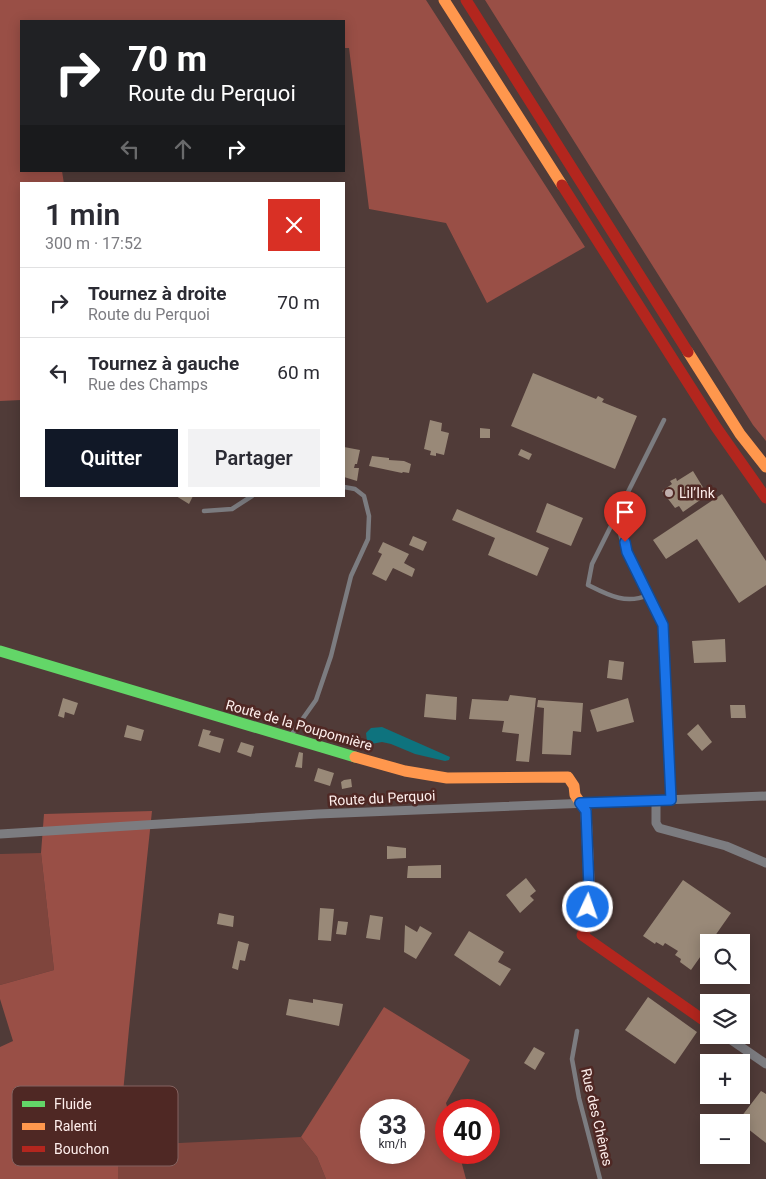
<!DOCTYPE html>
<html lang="fr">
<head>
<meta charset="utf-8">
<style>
	body { margin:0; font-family:Roboto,sans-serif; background:#f2f2f3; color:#2b2b33; height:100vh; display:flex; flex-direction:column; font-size:19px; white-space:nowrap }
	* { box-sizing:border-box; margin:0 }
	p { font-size:16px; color:#7c7c81 }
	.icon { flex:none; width:28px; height:28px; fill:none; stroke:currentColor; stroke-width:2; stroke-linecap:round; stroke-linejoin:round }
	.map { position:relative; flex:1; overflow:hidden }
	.sheet { position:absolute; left:20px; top:182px; width:325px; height:315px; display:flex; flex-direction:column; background:#fff; border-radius:0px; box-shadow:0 2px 12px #0003 }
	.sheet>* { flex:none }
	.guide { position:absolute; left:20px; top:20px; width:325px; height:152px; border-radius:0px; box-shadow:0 2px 12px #0003; background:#202124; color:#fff; overflow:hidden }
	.fabs { position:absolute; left:700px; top:934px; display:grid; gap:10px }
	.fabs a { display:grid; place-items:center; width:50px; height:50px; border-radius:0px; background:#fff; box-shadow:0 2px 12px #0003; font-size:25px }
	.speed { position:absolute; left:360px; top:1099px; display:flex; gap:10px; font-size:25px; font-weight:700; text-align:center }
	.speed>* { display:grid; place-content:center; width:65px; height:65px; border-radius:50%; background:#fff; box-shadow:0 2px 12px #0003; line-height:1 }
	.speed small { font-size:12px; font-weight:400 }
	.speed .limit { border:8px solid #d22; background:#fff; color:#111 }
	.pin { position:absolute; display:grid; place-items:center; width:42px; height:42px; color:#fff; margin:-51px -21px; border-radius:50% 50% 50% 0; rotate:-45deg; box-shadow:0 0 5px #0007 }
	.pin .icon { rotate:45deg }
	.me { position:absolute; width:55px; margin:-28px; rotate:3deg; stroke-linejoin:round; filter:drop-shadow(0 0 4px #0008) }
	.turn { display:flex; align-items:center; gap:18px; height:105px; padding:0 25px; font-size:22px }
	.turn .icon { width:65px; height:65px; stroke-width:2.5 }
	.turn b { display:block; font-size:35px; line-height:42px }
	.lanes { display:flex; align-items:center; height:48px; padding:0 25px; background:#0003; justify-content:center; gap:25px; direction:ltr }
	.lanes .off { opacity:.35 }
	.round { display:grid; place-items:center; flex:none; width:52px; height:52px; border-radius:0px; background:#f2f2f3 }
	.overview { display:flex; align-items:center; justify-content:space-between; height:85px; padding:0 25px }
	h1 { font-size:30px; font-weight:600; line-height:38px }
	.primary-button { display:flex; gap:10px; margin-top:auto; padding:10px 25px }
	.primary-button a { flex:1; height:58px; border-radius:0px; background:#111827; color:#fff; font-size:20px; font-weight:600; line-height:58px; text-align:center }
	.primary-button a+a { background:#f2f2f3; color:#2b2b33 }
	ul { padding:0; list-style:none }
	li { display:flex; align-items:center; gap:15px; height:70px; padding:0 25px; border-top:1px solid #e1e1e2 }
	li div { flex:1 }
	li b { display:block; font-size:19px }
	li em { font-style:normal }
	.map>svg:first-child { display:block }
</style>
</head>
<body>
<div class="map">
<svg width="766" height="1179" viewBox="0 0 766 1179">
	<rect width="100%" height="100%" fill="#503b38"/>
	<path fill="#7f453d" d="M41,853L54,970L0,985V854Z
		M301,1137L317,1157L326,1179H118V1146Z"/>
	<path fill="#994f46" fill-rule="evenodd" d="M0,0H426L585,247L487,303L446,223L369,209L349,48H344V21H21V171H62L64,184H21V400L0,401Z
		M485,0H766V441L753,425Z
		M152,811L129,1029L118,1146V1179H0V1047L13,1041L0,999V985L54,970L41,853L44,814Z
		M384,1007L470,1060L446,1103L448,1110H446V1152L459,1153L466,1179H326L317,1157L301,1137ZM371,1110H414V1152H371Z"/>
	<path fill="#0e737e" d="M382,727L450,757L449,760L445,761L415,754L391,744L382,742L371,744L367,742L366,733L371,728Z"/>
	<path fill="#998978" d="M533,373L596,399L598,396L604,399L602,402L637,416L615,469L511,426Z
		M430,420L442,423L441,431L449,433L444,455L436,453V456L430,455L431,451L424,449Z
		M480,428L490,429V438H480Z
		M344,447L360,450L357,464H355L354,468H359L357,481L344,477Z
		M521,449L532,454L529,460L518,455Z
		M372,456L389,458V460L404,461L411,464L409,473L403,472L402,473L369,466Z
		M693,471L704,489L699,492L703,498L683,512L679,506L675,508L662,491L672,484L670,481L676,478L677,481Z
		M722,494L766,561V585L739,603L697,539L666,559L653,540Z
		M176,496H193L189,504Z
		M547,503L583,518L571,546L536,532Z
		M457,509L549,548L537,576L488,555L495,538L452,520Z
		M413,536L427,542L423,551L409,545Z
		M383,542L409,554L404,563L415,569L412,577L393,568L386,581L372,574L382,554L378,552Z
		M725,639L726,662L694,663L692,641Z
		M609,660L624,662L622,680L607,678Z
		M426,694L457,697L456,720L424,717Z
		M510,695L536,698L529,762L516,761L519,734L502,732L504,721L469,719L472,699L508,701Z
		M63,698L78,703L74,715L65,712L64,718L58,716Z
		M628,698L634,722L597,732L590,710Z
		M538,700L583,703L581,732L573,731L571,755L542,754L544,708L537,707Z
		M730,705H745L746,718H731Z
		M698,724L712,742L702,751L687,734Z
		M127,725L144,730L141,741L124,737Z
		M203,729L211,731L209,735L224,739L220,753L198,746Z
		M241,742L254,746L251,757L237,752Z
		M299,752L303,753L302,768L295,767Z
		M318,768L334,773L330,786L314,781Z
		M351,779L352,787L342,789L341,782L344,780Z
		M387,846L406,848V858L387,859Z
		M441,865V878H407L408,866Z
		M526,878L536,891L530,896L534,900L520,913L506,895Z
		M683,880L731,913L691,970L680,962L681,959L675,955L678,951L665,943L663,946L656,942L655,944L643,936Z
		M320,908L334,909L331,941L318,940Z
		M219,913L234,916L233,927L217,924Z
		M370,915L383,917L380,940L366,938Z
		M338,921L348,922L346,935L336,934Z
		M405,925L417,932L420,926L432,933L416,959L404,952Z
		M469,931L504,952L498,962L511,969L500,986L454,955Z
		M238,941L249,944L245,961L240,960L238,970L232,968Z
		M648,997L697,1032L675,1064L625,1030Z
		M289,999L313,1003V999L343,1004L339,1026L286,1015Z
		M534,1047L545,1053L535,1070L524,1063Z
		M761,1091L766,1094V1143L738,1121Z"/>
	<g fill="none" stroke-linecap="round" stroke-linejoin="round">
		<path stroke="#7c7c80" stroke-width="4.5" d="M204,511L232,509L252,496
			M648,595C626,605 608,595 588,585L592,564L664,420
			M289,738L316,700L331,656L351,576L368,539L369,516L364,496L355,489L344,487
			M577,1031L572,1059L579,1098L600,1179"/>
		<path stroke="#7c7c80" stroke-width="9" d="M621,510L622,532L627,552L663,625L671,800
			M656,800V823L659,828L726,846L766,863
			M0,834L318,814L766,796
			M724,1035L766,1064"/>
		<path stroke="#63d668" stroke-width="11" d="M0,651L355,757"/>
		<path stroke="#ff974d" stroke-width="11" d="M444,0L562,185
			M688,352L740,434L766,467
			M355,757L405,771L447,778L568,777L574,786L575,795L586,811L589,882"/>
		<path stroke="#b3261e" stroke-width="11" d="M466,0L688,352
			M562,185L716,427L766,498
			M589,882L585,931L582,935L709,1024"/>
	</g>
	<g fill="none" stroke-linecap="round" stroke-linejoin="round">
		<defs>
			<path id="route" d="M588,907L589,888L586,811L580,803L671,800L663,625L627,552L625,542"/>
		</defs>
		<use href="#route" stroke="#114b97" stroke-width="12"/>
		<use href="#route" stroke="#1a73e8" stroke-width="9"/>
	</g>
	<circle fill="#c1afad" stroke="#4f2824" stroke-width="2" cx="669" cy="493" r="5"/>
	<g text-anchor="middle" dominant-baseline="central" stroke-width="5" stroke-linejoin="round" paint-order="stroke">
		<g font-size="14" fill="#feeeec" stroke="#4f2824" text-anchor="start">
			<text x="679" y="493">Lil’Ink</text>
		</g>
		<g font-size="14" fill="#feeeec" stroke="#4f2824">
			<text transform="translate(299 725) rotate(16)">Route de la Pouponnière</text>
			<text transform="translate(382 798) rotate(-3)">Route du Perquoi</text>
			<text transform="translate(597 1117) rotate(77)">Rue des Chênes</text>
		</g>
	</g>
	<rect x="12" y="1086" width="166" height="80" rx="8" fill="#4f2824" stroke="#846360" stroke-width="1"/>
	<rect x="22" y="1101" width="23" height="6" fill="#63d668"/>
	<rect x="22" y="1123" width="23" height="7" fill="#ff974d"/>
	<rect x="22" y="1146" width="23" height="6" fill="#b3261e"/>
	<g font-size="14" fill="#feeeec">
		<text x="54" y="1109">Fluide</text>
		<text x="54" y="1131">Ralenti</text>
		<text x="54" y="1154">Bouchon</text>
	</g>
</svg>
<div class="fabs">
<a><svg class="icon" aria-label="search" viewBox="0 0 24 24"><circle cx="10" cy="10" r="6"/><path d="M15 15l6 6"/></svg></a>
<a><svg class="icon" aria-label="layers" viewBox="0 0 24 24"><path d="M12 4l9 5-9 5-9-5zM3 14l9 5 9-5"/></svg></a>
<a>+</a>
<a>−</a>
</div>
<div class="speed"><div>33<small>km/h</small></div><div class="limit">40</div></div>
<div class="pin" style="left:625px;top:542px;background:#d93025"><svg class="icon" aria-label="arrive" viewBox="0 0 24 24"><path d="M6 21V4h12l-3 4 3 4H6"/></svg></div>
<svg class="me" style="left:588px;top:907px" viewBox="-20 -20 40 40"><circle r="17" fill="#1a73e8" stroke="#fff" stroke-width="3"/><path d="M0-11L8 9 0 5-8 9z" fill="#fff"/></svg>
<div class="guide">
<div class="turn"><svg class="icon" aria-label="right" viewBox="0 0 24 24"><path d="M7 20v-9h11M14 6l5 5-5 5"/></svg><div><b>70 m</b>Route du Perquoi</div></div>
<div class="lanes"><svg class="icon off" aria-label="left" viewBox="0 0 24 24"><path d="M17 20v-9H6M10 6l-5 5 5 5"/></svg><svg class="icon off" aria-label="ahead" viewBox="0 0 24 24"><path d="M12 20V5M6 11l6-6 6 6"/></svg><svg class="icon" aria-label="right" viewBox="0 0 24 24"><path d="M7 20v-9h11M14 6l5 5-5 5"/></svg></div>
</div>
<section class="sheet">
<div class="overview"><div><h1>1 min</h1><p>300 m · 17:52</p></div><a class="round" style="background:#d93025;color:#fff"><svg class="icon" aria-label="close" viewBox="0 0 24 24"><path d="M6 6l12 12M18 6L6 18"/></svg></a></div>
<ul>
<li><svg class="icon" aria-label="right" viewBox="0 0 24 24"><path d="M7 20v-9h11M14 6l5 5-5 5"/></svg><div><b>Tournez à droite</b><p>Route du Perquoi</p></div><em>70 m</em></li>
<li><svg class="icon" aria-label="left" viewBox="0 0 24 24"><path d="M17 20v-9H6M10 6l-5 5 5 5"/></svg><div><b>Tournez à gauche</b><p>Rue des Champs</p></div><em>60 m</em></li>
</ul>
<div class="primary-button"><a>Quitter</a><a>Partager</a></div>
</section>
</div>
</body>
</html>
